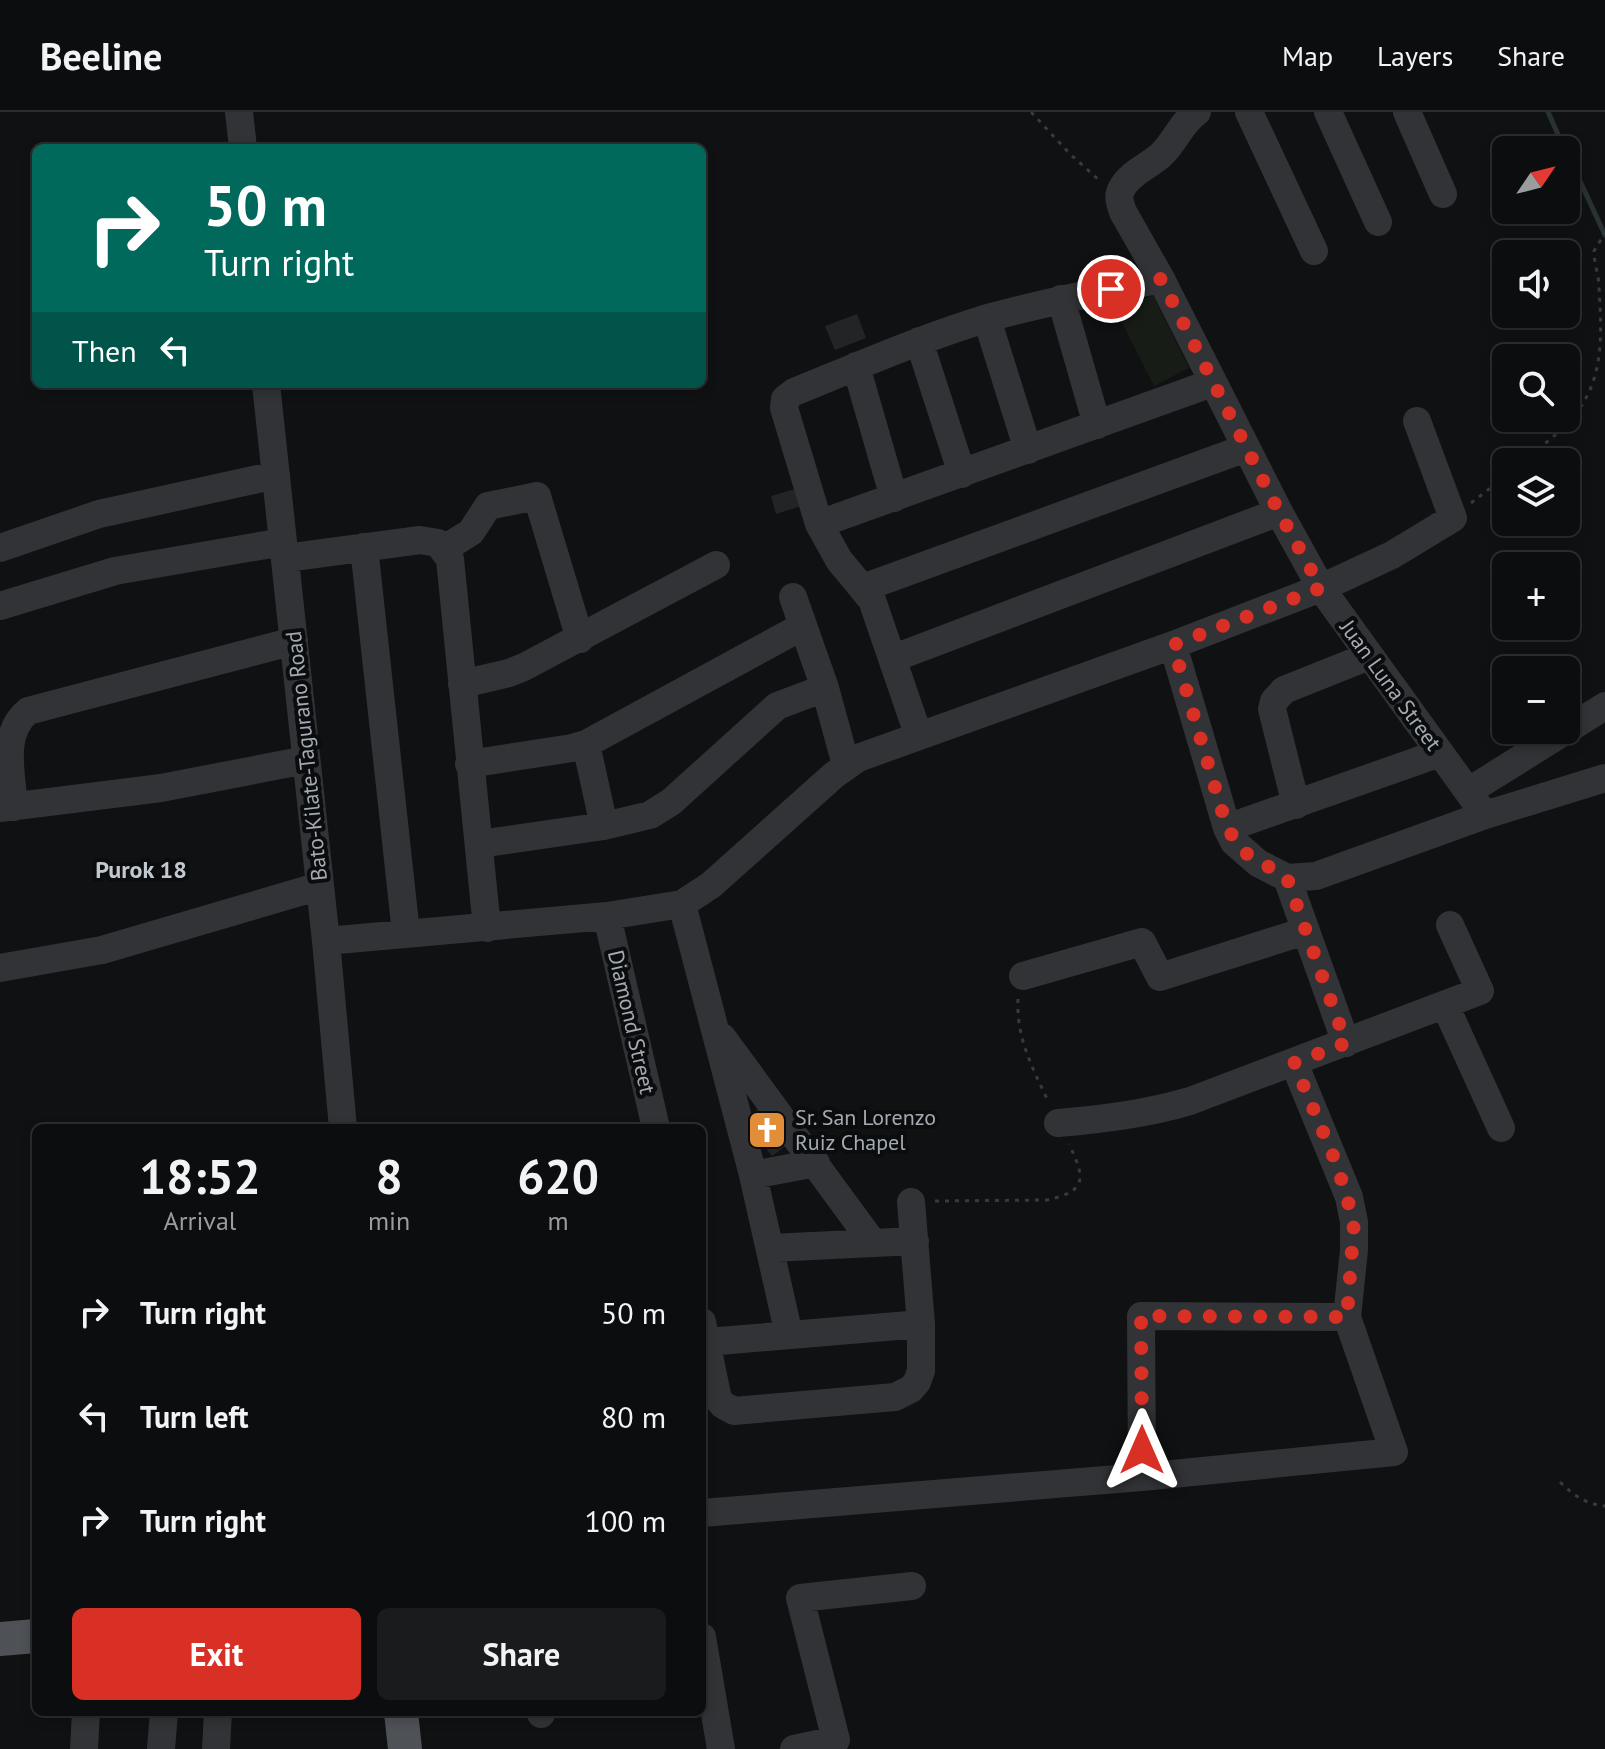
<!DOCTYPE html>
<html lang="en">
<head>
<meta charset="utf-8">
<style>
	body { margin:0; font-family:"PT Sans",sans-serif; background:#1a1b1c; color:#f1f3f6; height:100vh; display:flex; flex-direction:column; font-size:30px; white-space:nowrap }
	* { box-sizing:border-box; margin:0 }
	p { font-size:26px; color:#9a9c9e }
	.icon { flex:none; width:44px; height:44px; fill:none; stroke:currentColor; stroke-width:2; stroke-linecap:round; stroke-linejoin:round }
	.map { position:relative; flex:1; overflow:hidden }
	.side { position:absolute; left:32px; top:1012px; width:674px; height:592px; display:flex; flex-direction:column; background:#0c0d0e; border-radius:12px; box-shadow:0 4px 12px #0003,0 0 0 2px #2c2d2e }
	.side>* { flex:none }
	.banner { position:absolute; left:32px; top:32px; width:674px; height:244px; border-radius:12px; box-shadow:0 4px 12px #0003,0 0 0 2px #2c2d2e; background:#00695c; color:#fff; overflow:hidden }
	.needle { width:52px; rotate:55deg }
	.fabs { position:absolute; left:1492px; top:24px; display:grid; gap:16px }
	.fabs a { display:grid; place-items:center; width:88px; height:88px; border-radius:12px; background:#0c0d0e; box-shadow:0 4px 12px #0003,0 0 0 2px #2c2d2e; font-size:40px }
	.pin { position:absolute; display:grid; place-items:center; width:68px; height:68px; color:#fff; margin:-34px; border:4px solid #fff; border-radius:50%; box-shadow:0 2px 8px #0007 }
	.me { position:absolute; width:88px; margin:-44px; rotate:0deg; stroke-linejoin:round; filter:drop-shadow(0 0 6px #0008) }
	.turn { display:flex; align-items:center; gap:28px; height:168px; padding:0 40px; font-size:36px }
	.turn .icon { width:104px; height:104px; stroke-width:2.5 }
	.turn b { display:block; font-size:56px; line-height:68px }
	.then { display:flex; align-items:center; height:76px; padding:0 40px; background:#0003; gap:16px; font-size:30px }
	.eta { display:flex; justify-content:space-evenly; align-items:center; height:136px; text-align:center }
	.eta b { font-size:48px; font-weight:700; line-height:56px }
	.action { display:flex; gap:16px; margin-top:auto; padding:16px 40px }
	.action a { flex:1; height:92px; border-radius:12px; background:#d93025; color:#fff; font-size:32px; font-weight:700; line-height:92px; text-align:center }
	.action a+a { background:#1a1b1c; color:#f1f3f6 }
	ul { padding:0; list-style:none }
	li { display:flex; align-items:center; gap:24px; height:104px; padding:0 40px }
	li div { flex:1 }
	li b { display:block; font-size:30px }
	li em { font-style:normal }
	header { display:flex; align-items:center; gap:48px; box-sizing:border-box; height:112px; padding:0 40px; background:#0c0d0e; border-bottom:2px solid #2c2d2e }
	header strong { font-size:38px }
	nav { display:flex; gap:44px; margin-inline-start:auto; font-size:28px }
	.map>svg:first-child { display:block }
</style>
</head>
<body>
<header>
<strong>Beeline</strong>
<nav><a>Map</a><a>Layers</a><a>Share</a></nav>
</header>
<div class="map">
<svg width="1605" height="1637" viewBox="0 0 1605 1637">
	<rect width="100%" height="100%" fill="#101112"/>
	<path fill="#171c17" d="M1153,183L1189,256L1154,274L1117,201Z"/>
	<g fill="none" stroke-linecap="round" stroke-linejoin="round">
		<path stroke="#283134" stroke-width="5" d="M1548,0L1565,38
			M1566,39L1605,123"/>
	</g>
	<path fill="#232426" d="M857,202L866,226L835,238L825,214Z
		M795,377L801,394L776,402L771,384Z
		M763,993L791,1030L772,1044L744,1007Z"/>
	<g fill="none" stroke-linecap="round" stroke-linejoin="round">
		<path stroke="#383a3d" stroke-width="3" stroke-dasharray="4 6" stroke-linecap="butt" d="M1031,0L1070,42L1099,68
			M1522,350C1536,338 1552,327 1565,314C1605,274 1602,228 1599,175C1599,163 1594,152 1594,139L1605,121
			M1471,391L1506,364
			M1018,887C1016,925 1032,955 1048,989
			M935,1089L1047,1088C1088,1079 1085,1066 1069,1032
			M1560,1370C1574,1384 1586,1392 1605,1394"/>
		<path stroke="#323336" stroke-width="28" d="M239,0L243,36
			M1197,0C1181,11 1175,30 1161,43C1149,54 1130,61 1122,76C1117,84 1120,91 1123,100L1161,167L1279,400L1321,476L1485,703
			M1249,0L1314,139
			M1328,0L1378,110
			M1407,0L1443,82
			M1061,187L1097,313
			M987,207L1028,338
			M919,229L962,362
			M856,254L894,386
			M266,272L326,829L343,1016
			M819,412L1212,271
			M364,435L406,821
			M0,436L99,402L276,363
			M444,437L471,420L488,394L537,384L580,527
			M286,446L420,428L438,431L450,447L487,816
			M863,476L1246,336
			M793,485L825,576L846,653
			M0,494L115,459L283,430
			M1173,533L1227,716L1234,730L1258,751L1287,766L1316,764L1485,703L1605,666
			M894,546L1279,400
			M462,572L509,561L524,555L716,453
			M918,622L872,488L839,448L819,412L784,296L785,287L794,280C858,254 922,226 988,206C1045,190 1103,179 1161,167
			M586,632L604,714
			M469,652L572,636L586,632L803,514
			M1469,679L1605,594
			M1296,693L1272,597L1274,589L1284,578L1369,544
			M14,695C12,663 0,622 28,599L294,529
			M0,696L161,676L306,648
			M1227,716L1440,641
			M479,732L604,714L650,703L671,690L777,594L825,576
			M1287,766L1346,931
			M682,792L753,1063L789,1223
			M607,804L656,1016
			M326,829L607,804L682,792L711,773L834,663L858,646L1173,533L1321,476L1392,443L1453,406L1417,309
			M0,856L102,838L320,774
			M1023,864L1142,830L1160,865L1305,819
			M1445,893L1501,1016
			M722,925L873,1131
			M1058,1011C1103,1007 1146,1002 1190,989L1480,879L1450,813
			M753,1063L816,1051
			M771,1136L915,1129
			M702,1210L718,1287L723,1293L734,1299L895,1285L911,1277L917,1270L921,1259V1212L911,1090
			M707,1230L921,1212
			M1142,1365L1141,1204L1347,1205
			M702,1401L1142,1365L1394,1340L1347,1205L1354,1138V1110L1349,1085L1294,951
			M702,1525L721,1637
			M541,1600V1602
			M84,1637L86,1600
			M161,1637L164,1600
			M216,1637L218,1600
			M794,1637L836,1628L800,1486L912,1474"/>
		<path stroke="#4e5155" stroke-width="34" d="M0,1527L36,1524
			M401,1600L405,1637"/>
	</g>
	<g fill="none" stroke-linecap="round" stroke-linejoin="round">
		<path stroke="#d93025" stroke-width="14" stroke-dasharray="0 25.2" d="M1111,177L1161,167L1279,400L1321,476L1173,533L1227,716L1244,740L1287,766L1346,931L1294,951L1337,1053L1354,1110L1347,1205L1141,1204L1142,1338"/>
	</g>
	<defs>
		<symbol id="church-square" viewBox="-11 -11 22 22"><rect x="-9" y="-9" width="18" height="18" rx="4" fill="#e28d38" stroke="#0b0c0d"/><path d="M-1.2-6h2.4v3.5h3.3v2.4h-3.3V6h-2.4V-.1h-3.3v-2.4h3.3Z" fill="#fff"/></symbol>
	</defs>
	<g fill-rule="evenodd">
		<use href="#church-square" x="745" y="996" width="44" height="44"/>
	</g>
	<g text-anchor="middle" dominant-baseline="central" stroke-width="8" stroke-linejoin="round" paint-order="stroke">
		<g font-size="22" fill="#a3aab1" stroke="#0b0c0d">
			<text transform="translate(1391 573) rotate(54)">Juan Luna Street</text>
			<text transform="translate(306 644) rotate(-96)">Bato-Kilate-Tagurano Road</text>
			<text transform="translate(632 910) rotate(77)">Diamond Street</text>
		</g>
		<g font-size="22" fill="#a3aab1" stroke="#0b0c0d" text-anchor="start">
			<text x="795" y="1005">Sr. San Lorenzo<tspan x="795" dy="25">Ruiz Chapel</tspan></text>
		</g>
		<g font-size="24" font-weight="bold" fill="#c3c8ce" stroke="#0b0c0d">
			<text x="141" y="757">Purok 18</text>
		</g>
	</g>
</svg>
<div class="fabs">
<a><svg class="needle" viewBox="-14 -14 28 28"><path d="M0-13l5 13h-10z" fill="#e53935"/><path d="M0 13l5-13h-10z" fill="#9a9c9e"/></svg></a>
<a><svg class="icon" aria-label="sound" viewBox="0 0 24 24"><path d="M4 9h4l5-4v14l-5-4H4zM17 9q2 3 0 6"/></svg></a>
<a><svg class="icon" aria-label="search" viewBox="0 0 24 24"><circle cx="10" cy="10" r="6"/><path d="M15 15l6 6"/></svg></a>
<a><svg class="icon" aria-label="layers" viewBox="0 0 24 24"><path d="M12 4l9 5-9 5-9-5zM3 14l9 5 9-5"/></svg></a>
<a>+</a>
<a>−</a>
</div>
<div class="pin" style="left:1111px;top:177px;background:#d93025"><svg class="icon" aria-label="arrive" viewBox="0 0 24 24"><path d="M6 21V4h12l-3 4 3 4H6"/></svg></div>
<svg class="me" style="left:1142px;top:1338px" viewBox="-20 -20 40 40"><path d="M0-17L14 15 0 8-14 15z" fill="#d93025" stroke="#fff" stroke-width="4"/></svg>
<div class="banner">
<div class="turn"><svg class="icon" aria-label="right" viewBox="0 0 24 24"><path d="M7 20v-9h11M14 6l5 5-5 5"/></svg><div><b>50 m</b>Turn right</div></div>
<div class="then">Then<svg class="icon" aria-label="left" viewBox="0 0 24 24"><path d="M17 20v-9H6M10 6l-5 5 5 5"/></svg></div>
</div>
<section class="side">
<div class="eta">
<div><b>18:52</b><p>Arrival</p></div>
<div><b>8</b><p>min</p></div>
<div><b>620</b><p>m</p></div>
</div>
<ul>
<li><svg class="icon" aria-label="right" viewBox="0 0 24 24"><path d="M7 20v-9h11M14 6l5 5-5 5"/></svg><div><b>Turn right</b></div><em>50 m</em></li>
<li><svg class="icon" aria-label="left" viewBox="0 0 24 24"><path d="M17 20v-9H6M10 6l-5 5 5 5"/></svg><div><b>Turn left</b></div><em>80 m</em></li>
<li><svg class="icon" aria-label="right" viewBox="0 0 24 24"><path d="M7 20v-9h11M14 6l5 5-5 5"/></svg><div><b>Turn right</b></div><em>100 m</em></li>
</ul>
<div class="action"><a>Exit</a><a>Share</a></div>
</section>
</div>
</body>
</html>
